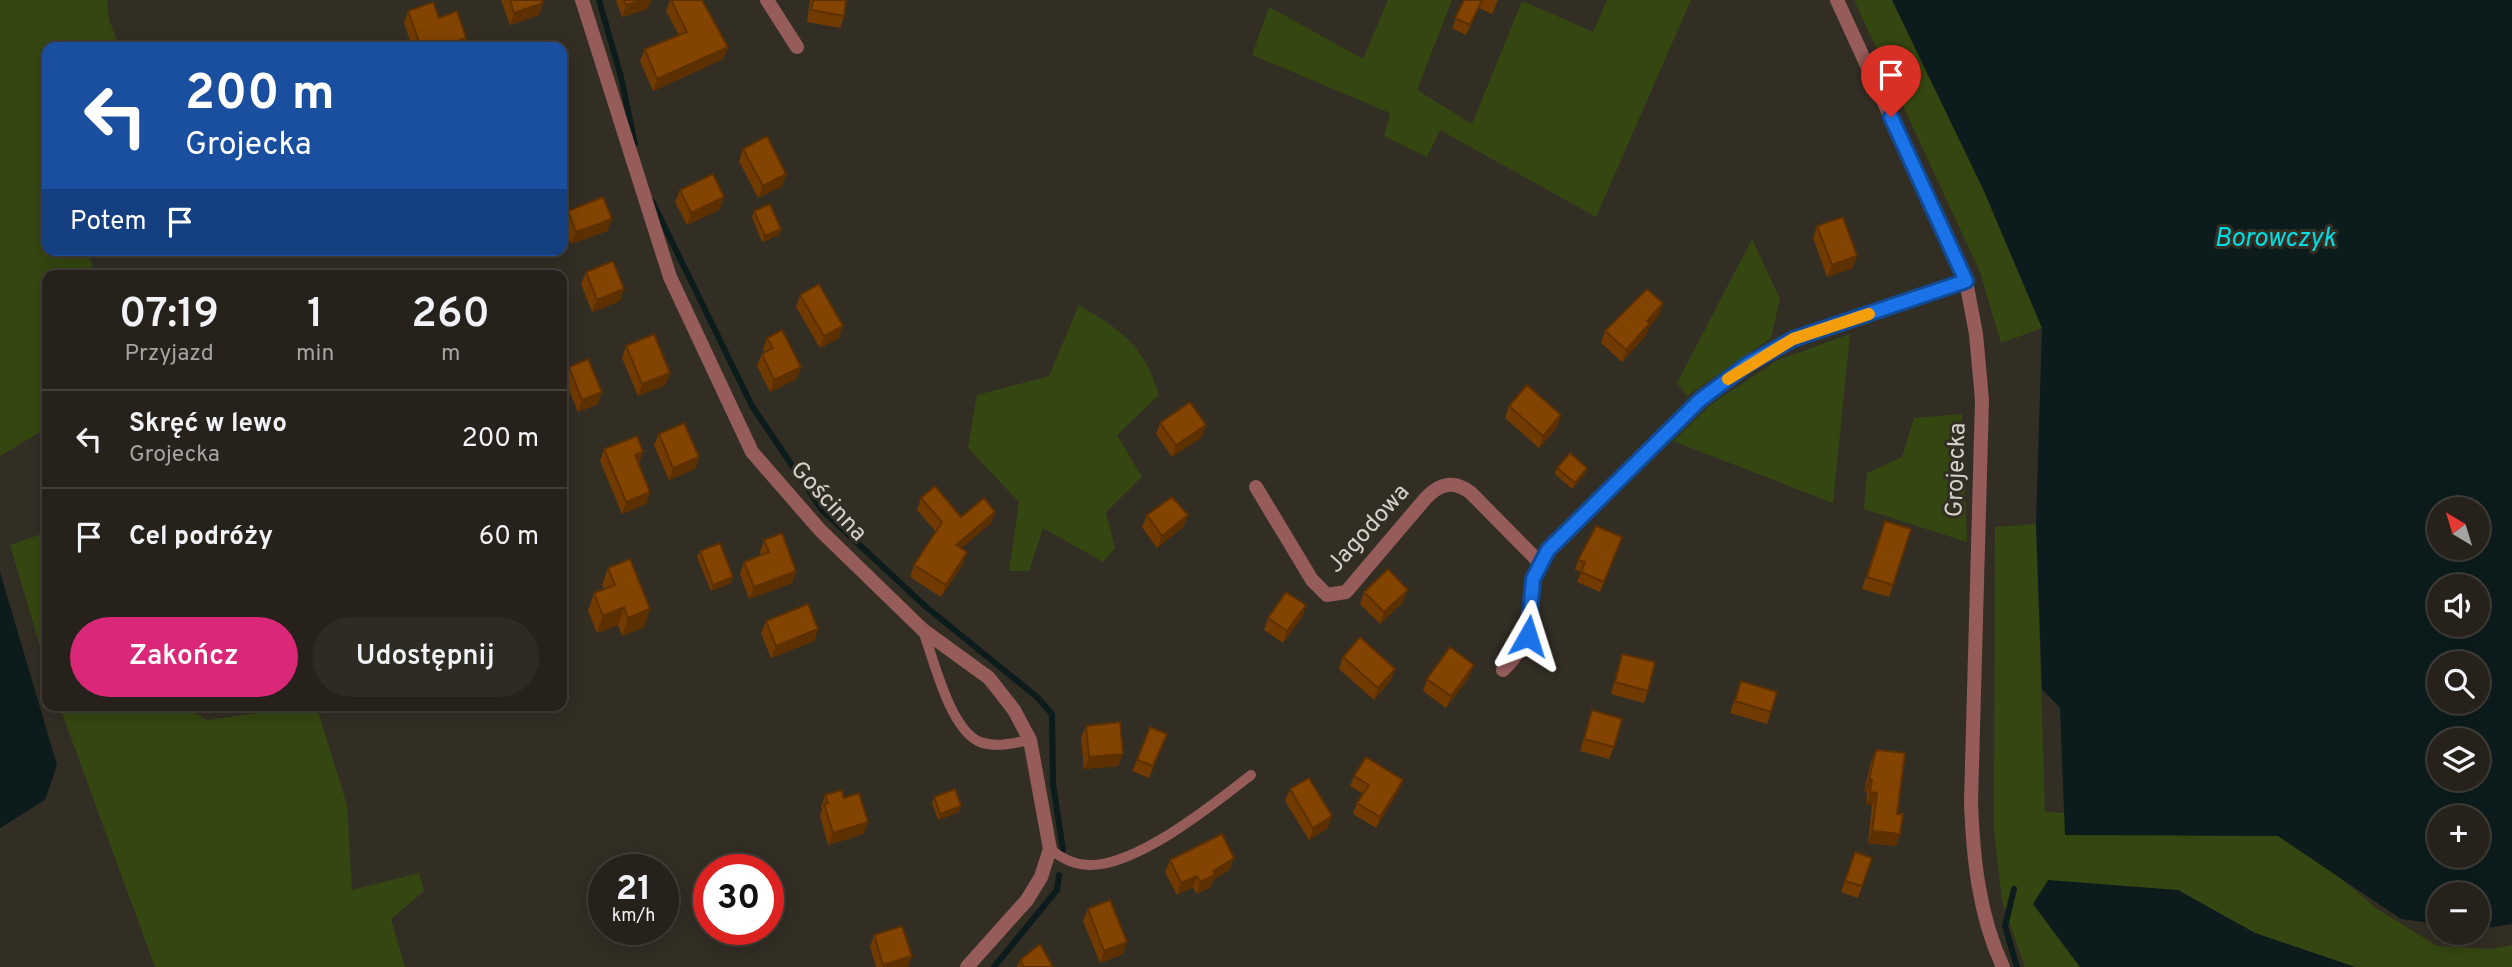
<!DOCTYPE html>
<html lang="pl">
<head>
<meta charset="utf-8">
<style>
	body { margin:0; font-family:Overpass,sans-serif; background:#2e2a24; color:#f1f3f6; height:100vh; display:flex; flex-direction:column; font-size:26px; white-space:nowrap }
	* { box-sizing:border-box; margin:0 }
	p { font-size:23px; color:#a4a4a3 }
	.icon { flex:none; width:38px; height:38px; fill:none; stroke:currentColor; stroke-width:2; stroke-linecap:round; stroke-linejoin:round }
	.map { position:relative; flex:1; overflow:hidden }
	.panel { position:absolute; left:42px; top:270px; width:525px; height:441px; display:flex; flex-direction:column; background:#26221b; border-radius:14px; box-shadow:0 4px 18px #0003,0 0 0 2px #423f3a }
	.panel>* { flex:none }
	.guide { position:absolute; left:42px; top:42px; width:525px; height:214px; border-radius:14px; box-shadow:0 4px 18px #0003,0 0 0 2px #423f3a; background:#1a4fa0; color:#fff; overflow:hidden }
	.needle { width:46px; rotate:322deg }
	.tools { position:absolute; left:2427px; top:497px; display:grid; gap:14px }
	.tools a { display:grid; place-items:center; width:63px; height:63px; border-radius:50%; background:#26221b; box-shadow:0 4px 18px #0003,0 0 0 2px #423f3a; font-size:35px }
	.speed { position:absolute; left:588px; top:854px; display:flex; gap:14px; font-size:35px; font-weight:700; text-align:center }
	.speed>* { display:grid; place-content:center; width:91px; height:91px; border-radius:50%; background:#26221b; box-shadow:0 4px 18px #0003,0 0 0 2px #423f3a; line-height:1 }
	.speed small { font-size:18px; font-weight:400 }
	.speed .limit { border:10px solid #d22; background:#fff; color:#111 }
	.pin { position:absolute; display:grid; place-items:center; width:60px; height:60px; color:#fff; margin:-72px -30px; border-radius:50% 50% 50% 0; rotate:-45deg; box-shadow:0 0 7px #0007 }
	.pin .icon { rotate:45deg }
	.me { position:absolute; width:77px; margin:-38px; rotate:6deg; stroke-linejoin:round; filter:drop-shadow(0 0 5px #0008) }
	.turn { display:flex; align-items:center; gap:24px; height:147px; padding:0 28px; font-size:32px }
	.turn .icon { width:91px; height:91px; stroke-width:2.5 }
	.turn b { display:block; font-size:49px; line-height:60px }
	.then { display:flex; align-items:center; height:66px; padding:0 28px; background:#0003; gap:14px; font-size:26px }
	.eta { display:flex; justify-content:space-evenly; align-items:center; height:119px; text-align:center }
	.eta b { font-size:42px; font-weight:600; line-height:49px }
	.button { display:flex; gap:14px; margin-top:auto; padding:14px 28px }
	.button a { flex:1; height:80px; border-radius:42px; background:#db2777; color:#fff; font-size:28px; font-weight:600; line-height:80px; text-align:center }
	.button a+a { background:#2e2a24; color:#f1f3f6 }
	ul { padding:0; list-style:none }
	li { display:flex; align-items:center; gap:21px; height:98px; padding:0 28px; border-top:2px solid #423f3a }
	li div { flex:1 }
	li b { display:block; font-size:26px }
	li em { font-style:normal }
	.map>svg:first-child { display:block }
</style>
</head>
<body>
<div class="map">
<svg width="2512" height="967" viewBox="0 0 2512 967">
	<rect width="100%" height="100%" fill="#332e24"/>
	<path fill="#354711" d="M0,0H107L109,19L119,47H47V250H88L94,275H47V428L0,456Z
		M1388,0H1452L1417,90L1472,124L1522,1L1593,32L1607,0H1691L1596,217L1440,130L1427,157L1384,136L1390,113L1252,55L1269,7L1363,59Z
		M1854,0H1892L1984,191L2042,328L2001,343L1980,272Z
		M1752,239L1780,299L1771,338L1687,396L1677,383Z
		M1079,305C1122,331 1144,345 1159,395L1117,435L1142,477L1106,512L1115,548L1103,562L1043,528L1029,571H1009L1019,502L968,448L977,395L1049,376Z
		M1850,334L1833,503L1673,441L1710,405L1778,360Z
		M1962,414L1967,542L1864,509L1867,473L1902,457L1914,418Z
		M2036,524L2045,812L2277,824L2377,909L2437,946L2491,949L2512,945V967H2355L2255,933L2178,890L2033,904L2080,967H2025L2002,901L1994,830L1995,527Z
		M47,532V670L10,545Z
		M59,705H183L207,720L316,705L347,805L352,890L419,873L424,891L391,919L405,967H155Z"/>
	<path fill="#0c1c1c" fill-rule="evenodd" d="M1892,0H2512V924L2478,929V894H2440L2439,924L2401,919L2278,836L2065,835L2060,708L2042,689L2036,524L2042,328L1984,191ZM2440,509H2478V548H2440ZM2440,586H2478V625H2440ZM2440,663H2478V702H2440ZM2440,740H2478V779H2440ZM2440,817H2478V856H2440Z
		M0,572L57,765L45,800L0,828Z
		M2048,880L2178,890L2255,933L2355,967H2080L2033,904Z"/>
	<g fill="none" stroke-linecap="round" stroke-linejoin="round">
		<path stroke="#0c1c1c" stroke-width="6" d="M599,0L621,77L635,144
			M652,201L752,406L822,510L925,606L1037,697L1052,714L1053,784L1063,850
			M2014,889L2005,926L2017,967
			M994,967L1057,890L1059,875"/>
		<path stroke="#955c5a" stroke-width="10" d="M923,631C934,660 950,730 980,742C996,748 1014,743 1030,740
			M1050,849C1061,858 1074,865 1089,865C1137,866 1214,804 1251,775"/>
		<path stroke="#955c5a" stroke-width="14" d="M582,0L670,277L752,452L820,530L923,630L989,678L1014,710L1030,740L1050,849L1041,877L1027,900L967,967
			M767,0L797,47
			M1256,487L1312,580L1327,595L1346,592L1425,499C1439,484 1453,479 1471,493L1539,562
			M1503,670C1547,628 1517,593 1548,549L1700,400L1748,364L1793,339L1966,281"/>
		<path stroke="#955c5a" stroke-width="14" d="M1837,0L1966,281L1976,334L1982,400L1971,802C1973,858 1979,916 2003,967"/>
	</g>
	<path fill="#713a01" d="M501,0H542L539,15L510,25Z
		M616,0H651L647,9L622,17Z
		M670,0H702L728,47L723,59L653,91L640,61L645,49L679,35L666,11Z
		M810,0H846L844,16L840,28L807,22Z
		M1464,0H1498L1492,14L1479,8L1466,35L1452,28Z
		M408,11L466,38L463,47H412L404,23Z
		M743,149L786,174L782,186L758,198L739,161Z
		M680,190L720,209L687,225L675,202Z
		M568,211L607,231L571,244L563,223Z
		M754,211L781,229L779,235L762,242L752,217Z
		M1817,226L1853,268L1827,277L1813,238Z
		M586,272L620,301L592,312L581,284Z
		M800,295L839,338L820,348L796,307Z
		M1659,315L1649,327L1646,335L1622,362L1601,343L1605,331Z
		M767,338L801,367L796,379L770,392L757,366L762,354L765,353L763,350Z
		M626,346L670,373L665,385L638,396L622,358Z
		M569,367L598,404L578,412L564,379Z
		M1509,406L1561,415L1557,427L1539,448L1505,418Z
		M1160,423L1202,437L1172,457L1156,434Z
		M659,434L699,457L695,469L669,480L654,445Z
		M604,449L639,464L650,492L646,504L622,514L600,461Z
		M1557,468H1587L1585,474L1572,489L1555,474Z
		M921,498L961,517L991,523L961,548L963,564L941,597L910,577L914,565L936,532L917,510Z
		M1147,515H1188L1183,527L1157,548L1142,527Z
		M1880,533L1893,585L1889,597L1862,589Z
		M1622,537L1600,592L1577,582L1581,572L1575,570L1578,560Z
		M764,540L796,571L792,583L749,599L740,574L744,562L761,556L760,552Z
		M700,551L731,583L711,591L697,557Z
		M608,568L644,627L622,636L618,625L597,633L588,611L594,593L604,589L602,585Z
		M1364,592L1403,602L1380,624L1360,604Z
		M1306,605L1302,617L1283,643L1264,630L1268,618Z
		M766,621L818,629L814,641L771,658L761,633Z
		M1622,654L1648,691L1644,703L1611,694Z
		M1343,657L1391,680L1374,700L1339,669Z
		M1469,677L1446,708L1423,691L1427,679Z
		M1741,681L1771,712L1767,724L1730,713Z
		M1592,710L1614,747L1609,759L1580,751Z
		M1086,726L1118,766L1084,769L1081,738Z
		M1167,734L1149,778L1132,771L1137,760Z
		M1876,750L1897,814L1900,834L1896,846L1868,843L1872,805L1866,804L1867,792L1864,791L1871,762Z
		M1354,776L1403,780L1399,790L1376,828L1353,814L1357,803L1363,794L1350,786Z
		M1290,789L1328,828L1309,840L1285,801Z
		M825,795L844,798L868,822L863,834L828,845L820,816L822,810L821,807Z
		M934,797L959,812L938,820L932,803Z
		M1855,852L1872,858L1858,898L1841,892Z
		M1234,858L1229,870L1213,880L1211,887L1196,894L1193,887L1177,895L1165,872L1170,860Z
		M1088,909L1127,942L1123,954L1100,963L1083,921Z
		M874,935L908,967H876L870,947Z
		M1020,960L1053,967H1017Z"/>
	<path fill="#5c3001" d="M643,0H651L647,9L622,17L626,5Z
		M1482,0L1479,8L1466,35L1470,25Z
		M543,3L539,15L510,25L514,13Z
		M466,38L463,47H440Z
		M728,47L723,59L653,91L657,79Z
		M786,174L782,186L758,198L763,186Z
		M724,197L720,209L687,225L691,213Z
		M612,219L607,231L571,244L576,232Z
		M781,229L779,235L762,242L765,236Z
		M1857,256L1853,268L1827,277L1832,265Z
		M624,289L620,301L592,312L597,300Z
		M1663,303L1659,315L1649,327L1646,335L1622,362L1626,350L1647,321Z
		M568,315L564,327L562,328V317Z
		M843,326L839,338L820,348L824,336Z
		M801,367L796,379L770,392L774,380Z
		M670,373L665,385L638,396L642,384Z
		M602,392L598,404L578,412L582,400Z
		M1561,415L1557,427L1539,448L1543,436Z
		M1206,425L1202,437L1172,457L1176,445Z
		M643,452L639,464L635,455Z
		M699,457L695,469L669,480L673,468Z
		M1587,468L1585,474L1572,489L1575,483Z
		M650,492L646,504L622,514L626,502Z
		M995,512L991,523L951,557L956,545Z
		M1188,515L1183,527L1157,548L1162,536Z
		M967,552L963,564L941,597L946,585Z
		M796,571L792,583L749,599L754,587Z
		M733,577L731,583L711,591L713,585Z
		M1408,590L1403,602L1380,624L1384,612Z
		M1306,605L1302,617L1283,643L1287,631Z
		M624,607L618,625L597,633L603,616Z
		M650,609L644,627L622,636L628,618Z
		M818,629L814,641L771,658L776,646Z
		M1474,665L1469,677L1446,708L1451,696Z
		M1395,669L1391,680L1374,700L1378,688Z
		M1123,754L1118,766L1084,769L1089,757Z
		M1869,779L1872,780L1867,792L1864,791Z
		M1403,780L1399,790L1376,828L1380,817Z
		M1870,792L1877,793L1872,805L1866,804Z
		M961,806L959,812L938,820L940,814Z
		M1332,816L1328,828L1309,840L1313,828Z
		M868,822L863,834L828,845L833,833Z
		M1872,831L1900,834L1896,846L1868,843Z
		M1234,858L1229,870L1213,880L1211,887L1196,894L1200,882L1213,871Z
		M1197,876L1193,887L1177,895L1181,883Z
		M1127,942L1123,954L1100,963L1104,951Z
		M912,956L908,967H883V965Z"/>
	<path fill="#834401" stroke="#5c3001" stroke-width="2" d="M510,0H542L543,3L514,13Z
		M624,0H643L626,5Z
		M671,0H702L728,47L657,79L645,49L687,32Z
		M813,0H846L844,16L811,10Z
		M1464,0H1482L1470,25L1455,18Z
		M433,2L439,18L457,11L466,38L440,47H421L408,11Z
		M767,136L786,174L763,186L743,149Z
		M713,174L724,197L691,213L680,190Z
		M603,197L612,219L576,232L568,211Z
		M770,204L781,229L765,236L754,211Z
		M1843,217L1857,256L1832,265L1817,226Z
		M613,261L624,289L597,300L586,272Z
		M819,284L843,326L824,336L800,295Z
		M1647,289L1663,303L1647,321L1650,323L1626,350L1605,331Z
		M562,298L568,315L562,317Z
		M782,330L801,367L774,380L762,354L773,348L767,338Z
		M654,334L670,373L642,384L626,346Z
		M588,359L602,392L582,400L569,367Z
		M1527,385L1561,415L1543,436L1509,406Z
		M1190,402L1206,425L1176,445L1160,423Z
		M684,423L699,457L673,468L659,434Z
		M637,436L643,452L635,455L650,492L626,502L604,449Z
		M1570,453L1587,468L1575,483L1557,468Z
		M935,486L961,517L984,498L995,512L956,545L967,552L946,585L914,565L942,522L921,498Z
		M1172,497L1188,515L1162,536L1147,515Z
		M1885,521L1911,529L1893,585L1867,577Z
		M1596,526L1622,537L1604,582L1581,572L1585,562L1578,560Z
		M782,533L796,571L754,587L744,562L769,552L764,540Z
		M720,543L733,577L713,585L700,551Z
		M630,559L650,609L628,618L624,607L603,616L594,593L615,585L608,568Z
		M1388,569L1408,590L1384,612L1364,592Z
		M1286,592L1306,605L1287,631L1268,618Z
		M808,604L818,629L776,646L766,621Z
		M1360,637L1395,669L1378,688L1343,657Z
		M1450,647L1474,665L1451,696L1427,679Z
		M1622,654L1655,662L1648,691L1615,682Z
		M1741,681L1777,692L1771,712L1735,701Z
		M1592,710L1622,719L1614,747L1584,739Z
		M1120,722L1123,754L1089,757L1086,726Z
		M1150,727L1167,734L1153,766L1137,760Z
		M1876,750L1905,753L1897,814H1903L1900,834L1872,831L1877,793L1870,792L1872,780L1869,779Z
		M1366,757L1403,780L1380,817L1357,803L1369,785L1354,776Z
		M1309,778L1332,816L1313,828L1290,789Z
		M955,789L961,806L940,814L934,797Z
		M842,790L844,798L859,793L868,822L833,833L824,804L828,803L825,795Z
		M1222,834L1234,858L1213,871L1215,875L1200,882L1197,876L1181,883L1170,860Z
		M1855,852L1872,858L1862,886L1845,881Z
		M1110,900L1127,942L1104,951L1088,909Z
		M902,926L912,956L883,965L874,935Z
		M1040,944L1053,967H1024L1020,960Z"/>
	<g fill="none" stroke-linecap="round" stroke-linejoin="round">
		<defs>
			<path id="route" d="M1528,636L1533,579L1548,550L1700,400L1748,364L1793,339L1966,281L1891,117"/>
		</defs>
		<use href="#route" stroke="#114b97" stroke-width="18"/>
		<use href="#route" stroke="#1a73e8" stroke-width="12"/>
		<path stroke="#f59e0b" stroke-width="12" d="M1728,379L1793,339L1869,314"/>
	</g>
	<g text-anchor="middle" dominant-baseline="central" stroke-width="6" stroke-linejoin="round" paint-order="stroke">
		<g font-size="24" fill="#d5d2cc" stroke="#332e24">
			<text transform="translate(1957 470) rotate(-88)">Grojecka</text>
			<text transform="translate(828 502) rotate(47)">Gościnna</text>
			<text transform="translate(1369 529) rotate(-48)">Jagodowa</text>
		</g>
		<g font-size="26" font-style="italic" fill="#00dee4" stroke="#332e24">
			<text x="2275" y="239">Borowczyk</text>
		</g>
	</g>
</svg>
<div class="tools">
<a><svg class="needle" viewBox="-14 -14 28 28"><path d="M0-13l5 13h-10z" fill="#e53935"/><path d="M0 13l5-13h-10z" fill="#a4a4a3"/></svg></a>
<a><svg class="icon" aria-label="sound" viewBox="0 0 24 24"><path d="M4 9h4l5-4v14l-5-4H4zM17 9q2 3 0 6"/></svg></a>
<a><svg class="icon" aria-label="search" viewBox="0 0 24 24"><circle cx="10" cy="10" r="6"/><path d="M15 15l6 6"/></svg></a>
<a><svg class="icon" aria-label="layers" viewBox="0 0 24 24"><path d="M12 4l9 5-9 5-9-5zM3 14l9 5 9-5"/></svg></a>
<a>+</a>
<a>−</a>
</div>
<div class="speed"><div>21<small>km/h</small></div><div class="limit">30</div></div>
<div class="pin" style="left:1891px;top:117px;background:#d93025"><svg class="icon" aria-label="arrive" viewBox="0 0 24 24"><path d="M6 21V4h12l-3 4 3 4H6"/></svg></div>
<svg class="me" style="left:1528px;top:636px" viewBox="-20 -20 40 40"><path d="M0-17L14 15 0 8-14 15z" fill="#1a73e8" stroke="#fff" stroke-width="4"/></svg>
<div class="guide">
<div class="turn"><svg class="icon" aria-label="left" viewBox="0 0 24 24"><path d="M17 20v-9H6M10 6l-5 5 5 5"/></svg><div><b>200 m</b>Grojecka</div></div>
<div class="then">Potem<svg class="icon" aria-label="arrive" viewBox="0 0 24 24"><path d="M6 21V4h12l-3 4 3 4H6"/></svg></div>
</div>
<section class="panel">
<div class="eta">
<div><b>07:19</b><p>Przyjazd</p></div>
<div><b>1</b><p>min</p></div>
<div><b>260</b><p>m</p></div>
</div>
<ul>
<li><svg class="icon" aria-label="left" viewBox="0 0 24 24"><path d="M17 20v-9H6M10 6l-5 5 5 5"/></svg><div><b>Skręć w lewo</b><p>Grojecka</p></div><em>200 m</em></li>
<li><svg class="icon" aria-label="arrive" viewBox="0 0 24 24"><path d="M6 21V4h12l-3 4 3 4H6"/></svg><div><b>Cel podróży</b></div><em>60 m</em></li>
</ul>
<div class="button"><a>Zakończ</a><a>Udostępnij</a></div>
</section>
</div>
</body>
</html>
